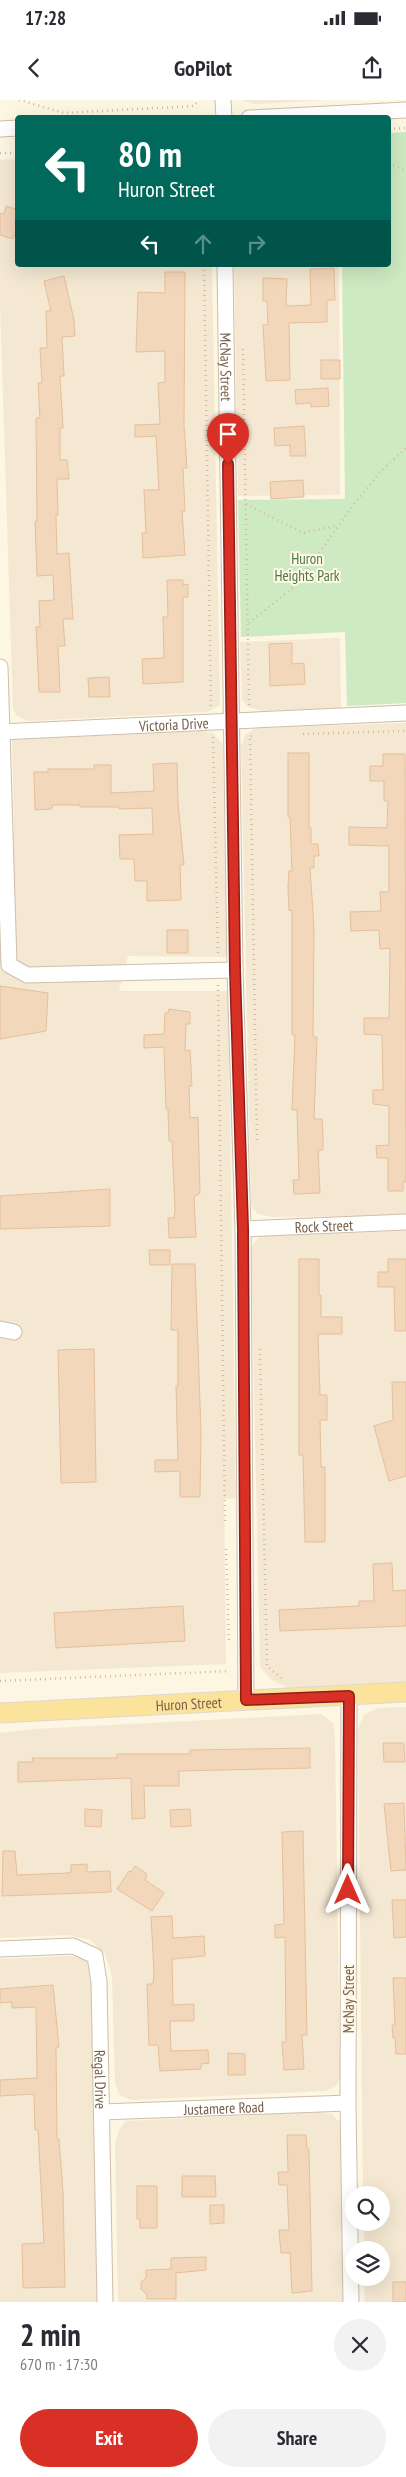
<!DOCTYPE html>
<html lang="en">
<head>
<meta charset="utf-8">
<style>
	body { margin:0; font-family:"PT Sans Narrow",sans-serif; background:#f2f2f3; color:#2b2b33; height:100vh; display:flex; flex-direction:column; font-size:19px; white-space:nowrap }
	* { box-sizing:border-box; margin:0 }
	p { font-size:16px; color:#7c7c81 }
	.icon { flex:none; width:28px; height:28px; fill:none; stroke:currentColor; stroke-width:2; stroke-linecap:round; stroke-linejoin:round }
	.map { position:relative; height:2202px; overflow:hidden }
	.side { display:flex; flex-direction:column; background:#fff; flex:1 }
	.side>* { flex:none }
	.guide { position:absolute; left:15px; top:15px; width:376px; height:152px; border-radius:5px; box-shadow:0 5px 20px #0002; background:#00695c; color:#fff; overflow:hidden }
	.controls { position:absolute; left:345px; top:2086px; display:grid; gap:10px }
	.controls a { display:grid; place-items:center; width:45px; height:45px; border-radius:50%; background:#fff; box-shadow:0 5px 20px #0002; font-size:25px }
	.pin { position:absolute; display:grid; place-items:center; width:42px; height:42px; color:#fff; margin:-51px -21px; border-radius:50% 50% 50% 0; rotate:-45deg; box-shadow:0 0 5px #0007 }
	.pin .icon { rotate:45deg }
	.me { position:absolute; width:55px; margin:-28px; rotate:0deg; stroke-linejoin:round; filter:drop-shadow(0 0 4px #0008) }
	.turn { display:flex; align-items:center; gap:18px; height:105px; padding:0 20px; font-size:22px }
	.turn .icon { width:65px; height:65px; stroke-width:2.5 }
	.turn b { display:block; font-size:35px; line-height:42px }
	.lanes { display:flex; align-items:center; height:48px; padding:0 20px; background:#0003; justify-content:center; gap:25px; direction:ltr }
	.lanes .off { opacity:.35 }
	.round { display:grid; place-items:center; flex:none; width:52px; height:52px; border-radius:26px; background:#f2f2f3 }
	.summary { display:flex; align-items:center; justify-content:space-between; height:85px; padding:0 20px }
	h1 { font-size:30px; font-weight:700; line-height:38px }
	.cta { display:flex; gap:10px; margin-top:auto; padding:10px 20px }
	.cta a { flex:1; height:58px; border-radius:30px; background:#d93025; color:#fff; font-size:20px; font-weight:700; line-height:58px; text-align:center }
	.cta a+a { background:#f2f2f3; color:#2b2b33 }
	.status { display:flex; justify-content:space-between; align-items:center; height:35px; padding:0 25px; background:#fff; direction:ltr }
	.status svg { height:14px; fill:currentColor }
	header { display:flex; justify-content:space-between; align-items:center; height:65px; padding:0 20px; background:#fff; font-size:22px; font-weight:700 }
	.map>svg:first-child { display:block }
</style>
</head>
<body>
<div class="status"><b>17:28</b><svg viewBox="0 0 49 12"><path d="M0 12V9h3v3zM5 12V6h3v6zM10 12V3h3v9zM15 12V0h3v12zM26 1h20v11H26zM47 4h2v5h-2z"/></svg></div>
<header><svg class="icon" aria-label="back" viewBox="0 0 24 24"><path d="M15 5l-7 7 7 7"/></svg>GoPilot<svg class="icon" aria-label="share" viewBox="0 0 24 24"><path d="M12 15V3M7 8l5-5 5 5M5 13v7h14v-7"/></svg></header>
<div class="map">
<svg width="406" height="2202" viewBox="0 0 406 2202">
	<rect width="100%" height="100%" fill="#fcf6e3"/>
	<path fill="#f4e8d2" d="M241,0H329L254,4Z
		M17,59L18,165H212L220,605L207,612L29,621L17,616L13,609L0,202V60Z
		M234,165H339L340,395L238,396Z
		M340,538L341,608L262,611L249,607L242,600L240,542Z
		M406,623V1116L273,1117L258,1114L251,1106L241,646L245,635L256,628Z
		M200,631L213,633L223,644L227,857L128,856L119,891H228L236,1398L224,1399L226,1564L0,1573V734L14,732L12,640Z
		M406,1131V1582L288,1588L272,1580L260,1567L251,1147L258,1138L264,1136Z
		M406,1607V2202H365L364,2178H381V2150H364V2123L381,2122V2095H363L358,1629L364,1615L378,1608Z
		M321,1614L334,1624L335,1640L340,1979L336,1986L326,1991L131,2000L120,1995L115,1984L112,1876L105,1854L90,1840L68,1835L0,1838V1633L33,1629Z
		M72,1856L88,1861L92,1873L98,2202H0V1859Z
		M318,2012L332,2014L342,2024L345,2202H118L115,2043L119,2030L126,2021Z"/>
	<path fill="#ceeac2" d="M406,32V603L347,606L345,532L241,537L238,400L345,399L342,165H389V33Z"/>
	<path fill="#f2d7bb" stroke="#e5bf9b" d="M6,106L18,110V125L13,139L0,135V113L4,114Z
		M334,168L335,200H327V222L289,223L290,280L266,281L263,225H268L267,201H263V178L287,179L286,206L311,205L310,169Z
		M165,172H185L184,325L187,368H183L185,411H182L185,455L143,458L142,433H146L144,390H159L156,336L135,337V325L160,324L158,283L165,282V251L136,252L138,192L165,193Z
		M64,176L74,220L75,236L62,237L64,276H60L63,328H60V360H67L69,379H57L58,415H56L57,454L69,453L73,519H63L65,546H58L60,592H39L36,527H40L39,501L54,500L53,475L37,476L35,421H37L36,318H40L38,283H42L40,248H47L46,211H51L44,181Z
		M321,260H340V279H321Z
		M328,288L329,306L311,307V303L296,304L295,290Z
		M304,326L306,356H290V345L275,346L274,328Z
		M303,380L304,397L271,399L270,382Z
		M167,480H183V485L188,484V497H183V582L143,584L142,559L164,558L163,517H168Z
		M292,543V564L304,563L305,584L270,586L269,544Z
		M109,577L110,597H89L88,578Z
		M288,653H309V728H311V744H318L319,756H314V768H310L314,828L313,937H317L314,1019H322L323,1035V1050H318L320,1093L294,1094L293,1080H299L297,1010H292L295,935H292V810L289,811L288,787L289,771H292L290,717H288Z
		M383,654H405L406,1082H403V1091H388V1058H377L376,1046L389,1045V1006L373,1004V990H383L382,935L364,934V918H389L390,848L380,849L379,830L351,831L350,812L381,811L380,792H389V746L349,745V727L387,728L388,701H384V681H370V666H383Z
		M177,663L178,703L184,765H180L181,800L147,801V781H135L134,759H120L119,735L153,734L152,708L119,709V707H80V705H52V709L35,710L34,672H48V669H94V665H111V693L154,691L153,664Z
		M167,830H188V853H167Z
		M0,886L48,893L46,931L0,939Z
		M169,909L190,912V924H186L185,951L190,950L192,986H189L190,1018L198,1017L200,1093L194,1097L196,1137L169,1138L168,1118H174L175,1110L172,1041H169L168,1009H166L164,947L144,948V935L164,934L165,913H168Z
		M110,1089V1126L0,1129V1096Z
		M149,1150H170V1165H150Z
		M299,1159H319V1195H321V1217H342V1234H318L320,1295H327V1320H320L321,1367H325V1442H305L303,1355H299Z
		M388,1159H406V1231H395L394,1187H378V1172H388Z
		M172,1164H195L201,1330L200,1397H180V1371L155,1372V1360H178L176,1286H178V1230H171Z
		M94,1249L96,1382L61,1383L58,1250Z
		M392,1282H406V1376L389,1381L374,1326L393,1320Z
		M392,1463L393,1491L406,1490V1526L280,1531L279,1510L359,1506V1501H374L373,1464Z
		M183,1506L185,1541L56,1548L54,1513Z
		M383,1643H404L405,1662H384Z
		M310,1648V1668L179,1671V1686H144L145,1718L132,1719L131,1678L18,1682V1662H33L32,1658H117V1654H190V1650Z
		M404,1703L406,1770L391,1771L384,1704Z
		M85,1709L102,1710L101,1727L85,1726Z
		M190,1709L191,1726L171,1727L170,1710Z
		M303,1731L307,1935H302L304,1969L284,1970L282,1942H286L285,1837L275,1838V1825L284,1824L282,1732Z
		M3,1751H15L17,1775L68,1773L71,1772V1765L87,1764V1772L110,1771L111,1792L2,1796Z
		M135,1766L147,1774L145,1780L164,1793L152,1811L117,1789L129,1771L131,1772Z
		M392,1800H406V1837L394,1838Z
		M172,1816L173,1838L204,1836L205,1856L172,1859L173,1905L194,1904V1921H170L171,1951L208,1950L209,1963L201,1964V1969L160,1971L158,1945H149L147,1884H153L154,1871L151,1817Z
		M393,1878H406V1954H396L395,1938H393L392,1925H395Z
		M53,1885L59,1947H56L57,2039H59L63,2092L65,2187L23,2188L22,2144L44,2143L38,2030H35L34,1994L0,1996V1980L37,1978L36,1907L12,1908V1902L0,1903V1889Z
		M228,1953L245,1954V1975H228Z
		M287,2035H306L307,2048L309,2049L312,2191L292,2193L290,2153H281L279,2130H289L287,2085H279L278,2072H288Z
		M182,2076H215L216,2097H182Z
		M137,2086H157V2128H140V2119H137Z
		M210,2105H224V2123L210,2124Z
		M206,2157V2170L176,2173V2199H147V2195L141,2189V2182L146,2178V2170L171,2169V2158Z
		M393,2182H406V2202H393Z"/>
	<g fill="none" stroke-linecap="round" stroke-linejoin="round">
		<defs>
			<g id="minor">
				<path d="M223,0L224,18"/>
				<path d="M249,18L406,10"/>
				<path d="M0,29L18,28"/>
				<path id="s1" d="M225,165L235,870L243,1129L246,1600"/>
				<path d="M0,567L9,865L27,875L235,870"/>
				<path id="s2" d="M0,632L406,613"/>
				<path id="s3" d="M243,1129L406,1122"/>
				<path d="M0,1229L14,1232"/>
				<path d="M349,1596L348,2003L351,2202"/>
				<path id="s4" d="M0,1849L73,1846L95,1856L99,1882L105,2202"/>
				<path id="s5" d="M102,2012L348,2003"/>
			</g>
			<g id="major">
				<path id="s6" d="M0,1613L406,1592"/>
			</g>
		</defs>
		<use href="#minor" stroke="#cebeaa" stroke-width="17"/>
		<use href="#major" stroke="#ded8d3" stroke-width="21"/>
		<path stroke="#d7ba9e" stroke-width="2.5" stroke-dasharray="1 4" stroke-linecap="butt" d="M19,0L64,13L194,6L199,0
			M389,29L406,28
			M0,53H18
			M389,63L406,71
			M204,165L211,608
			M243,249L249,606
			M246,404L303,433L338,425
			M249,523L296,485L354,404L380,372L406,348
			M303,634L406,631
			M252,636H250L257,1044
			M213,637L218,857
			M218,885L225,1423
			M260,1249L267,1566L284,1580
			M226,1449L229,1543
			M0,1581L230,1571"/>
		<use href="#minor" stroke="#fff" stroke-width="15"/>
		<use href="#major" stroke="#fce39b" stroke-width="19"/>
	</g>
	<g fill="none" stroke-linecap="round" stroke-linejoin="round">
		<defs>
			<path id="route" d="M228,364L235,870L243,1129L246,1600L349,1596L348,1790"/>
		</defs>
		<use href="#route" stroke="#8d1f18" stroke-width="12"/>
		<use href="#route" stroke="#d93025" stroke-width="9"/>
	</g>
	<g text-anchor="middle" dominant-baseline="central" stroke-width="4" stroke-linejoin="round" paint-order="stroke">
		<g font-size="15" fill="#755e49" stroke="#fff9ea">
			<text stroke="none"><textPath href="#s1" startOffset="102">McNay Street</textPath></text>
			<text stroke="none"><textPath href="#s2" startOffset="174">Victoria Drive</textPath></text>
			<text stroke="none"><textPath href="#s3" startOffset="81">Rock Street</textPath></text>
			<text stroke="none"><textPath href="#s6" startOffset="189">Huron Street</textPath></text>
			<text transform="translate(348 1899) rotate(-90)">McNay Street</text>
			<text stroke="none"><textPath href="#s4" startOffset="221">Regal Drive</textPath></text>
			<text stroke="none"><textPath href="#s5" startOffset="122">Justamere Road</textPath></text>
		</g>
		<g font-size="15" fill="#4c7b41" stroke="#fff9ea">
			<text x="307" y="458">Huron<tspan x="307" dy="17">Heights Park</tspan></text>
		</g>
	</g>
</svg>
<div class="controls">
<a><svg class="icon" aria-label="search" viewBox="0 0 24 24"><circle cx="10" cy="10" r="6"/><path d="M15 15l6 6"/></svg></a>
<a><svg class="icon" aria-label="layers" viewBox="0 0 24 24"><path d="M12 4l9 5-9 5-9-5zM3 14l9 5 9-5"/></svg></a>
</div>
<div class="pin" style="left:228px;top:364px;background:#d93025"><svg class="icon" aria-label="arrive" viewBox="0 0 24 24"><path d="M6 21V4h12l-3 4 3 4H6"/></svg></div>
<svg class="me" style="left:348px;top:1790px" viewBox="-20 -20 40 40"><path d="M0-17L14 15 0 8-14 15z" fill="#d93025" stroke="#fff" stroke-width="4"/></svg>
<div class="guide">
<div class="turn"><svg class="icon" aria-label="left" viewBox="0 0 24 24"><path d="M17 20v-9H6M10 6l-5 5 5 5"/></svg><div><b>80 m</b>Huron Street</div></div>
<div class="lanes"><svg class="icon" aria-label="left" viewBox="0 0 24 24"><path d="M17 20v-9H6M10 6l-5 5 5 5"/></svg><svg class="icon off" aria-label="ahead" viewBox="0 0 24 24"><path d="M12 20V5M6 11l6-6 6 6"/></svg><svg class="icon off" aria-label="right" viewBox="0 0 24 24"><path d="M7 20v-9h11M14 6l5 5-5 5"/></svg></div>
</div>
</div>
<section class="side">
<div class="summary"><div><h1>2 min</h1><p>670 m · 17:30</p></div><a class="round"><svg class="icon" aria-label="close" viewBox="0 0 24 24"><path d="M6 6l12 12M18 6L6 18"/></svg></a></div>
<div class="cta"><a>Exit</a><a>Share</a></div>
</section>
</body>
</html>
